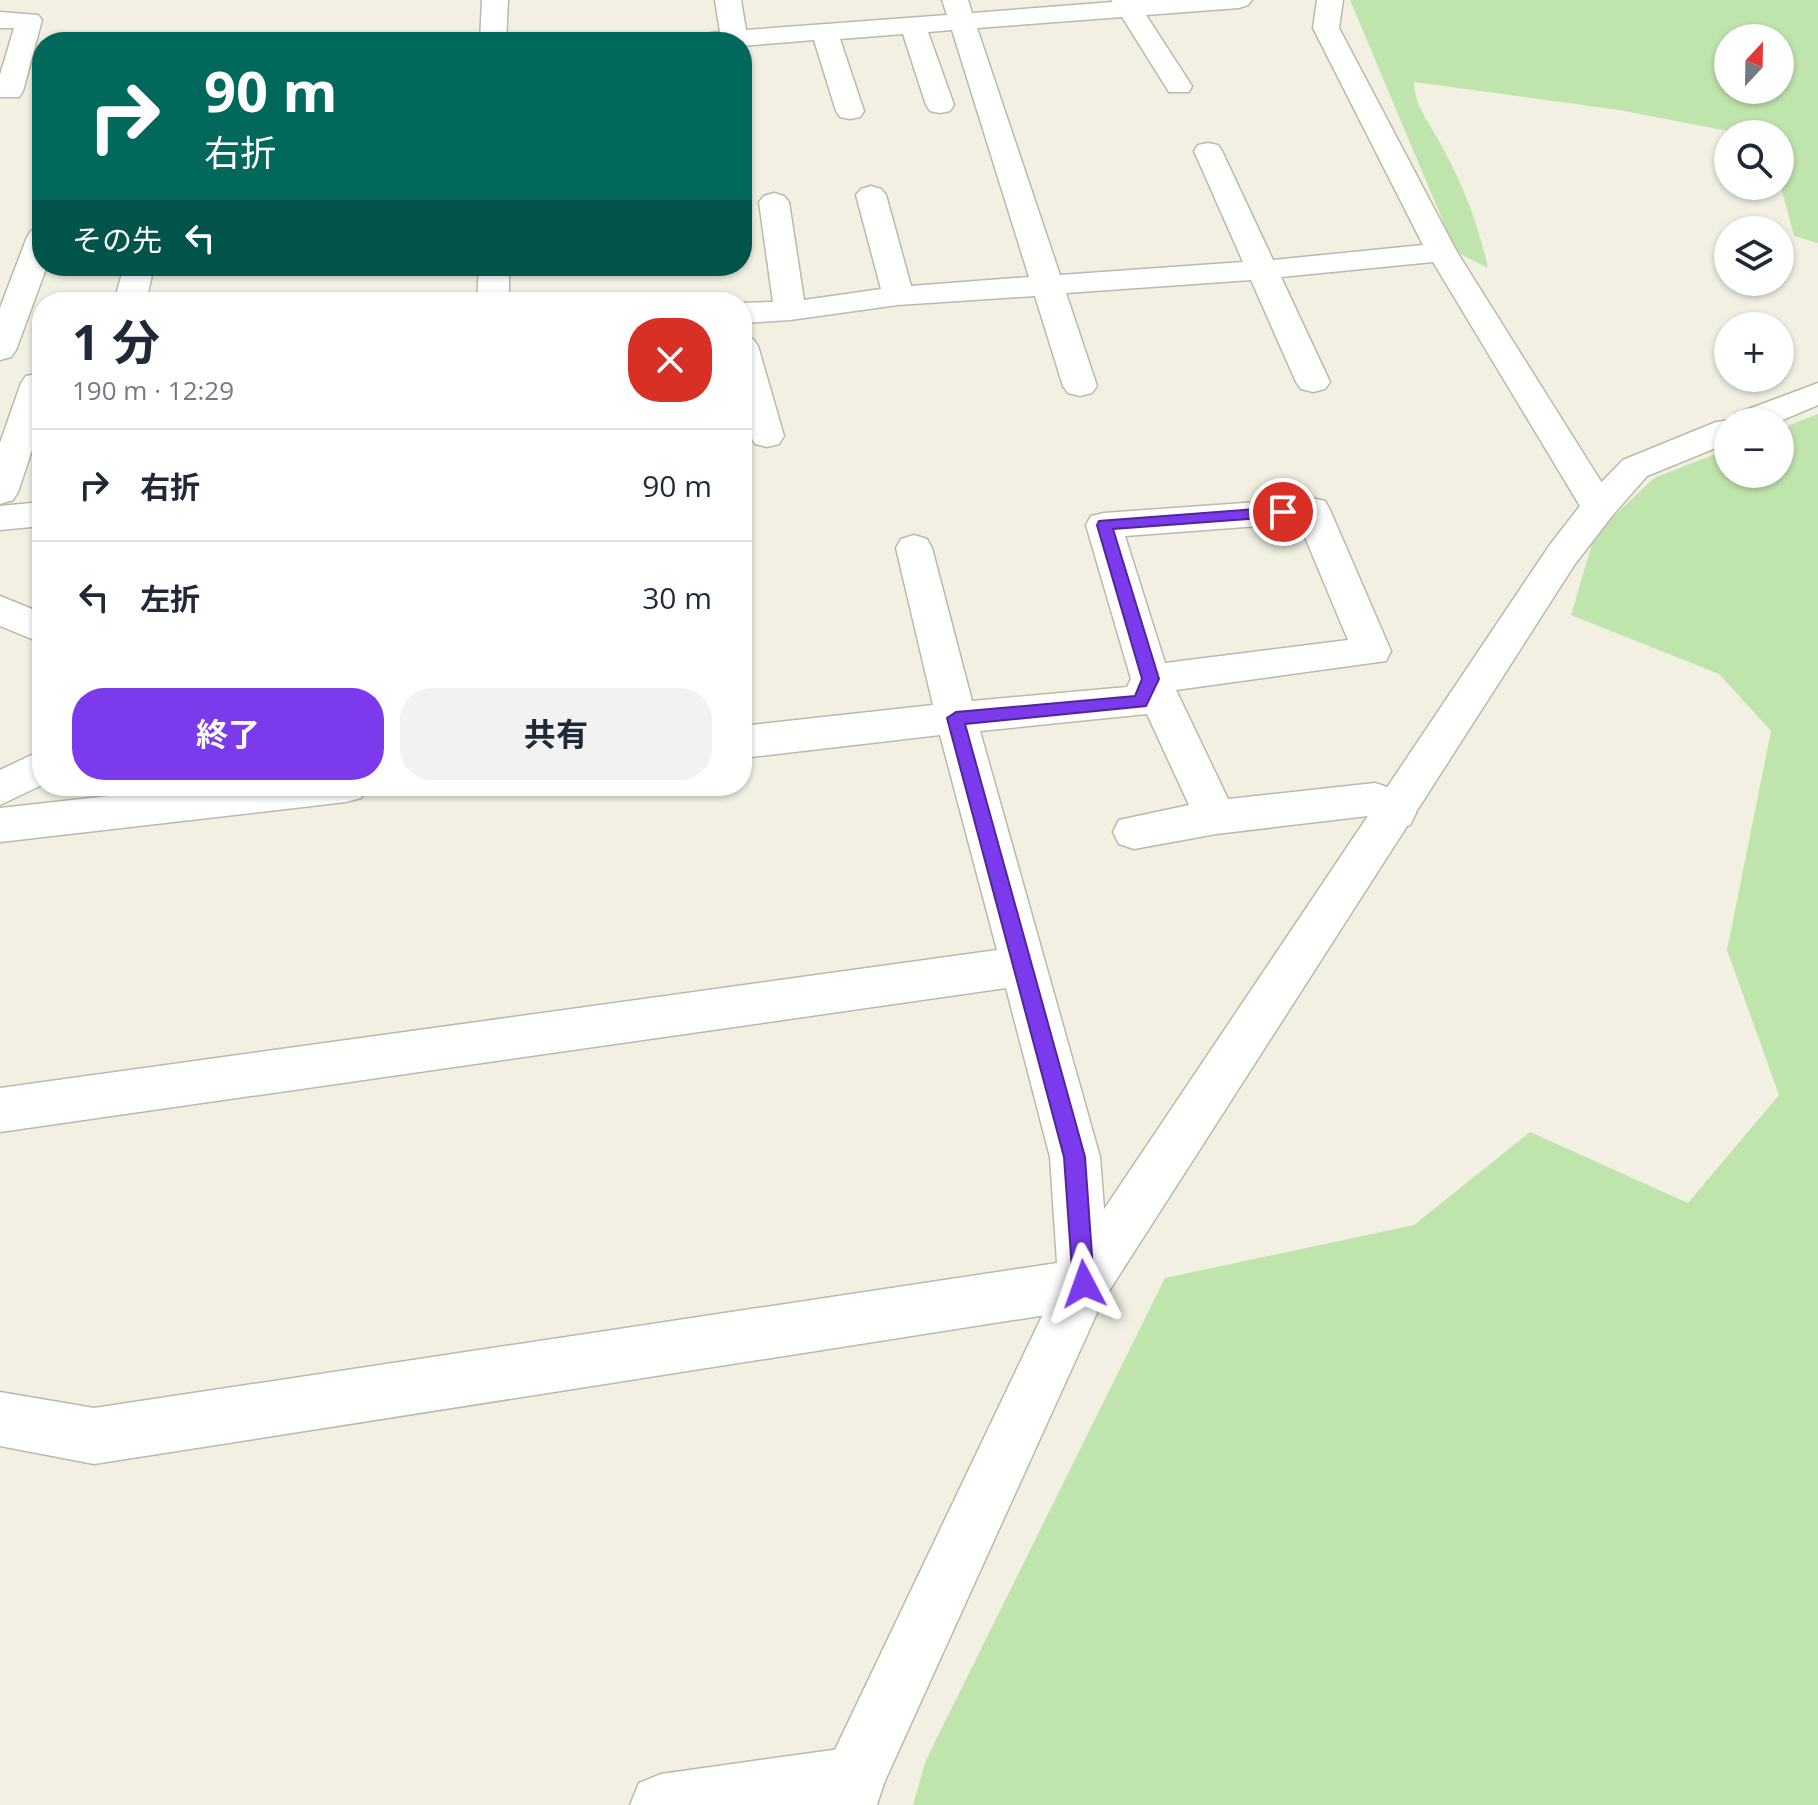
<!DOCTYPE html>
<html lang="ja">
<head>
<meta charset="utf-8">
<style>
	body { margin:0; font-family:"Open Sans","Noto Sans JP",sans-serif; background:#f2f2f3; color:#1f2937; height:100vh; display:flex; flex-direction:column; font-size:30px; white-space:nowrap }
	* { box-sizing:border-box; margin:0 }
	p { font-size:26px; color:#747a83 }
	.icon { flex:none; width:44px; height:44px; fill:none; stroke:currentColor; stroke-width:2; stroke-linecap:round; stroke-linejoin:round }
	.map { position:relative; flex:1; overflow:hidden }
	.details { position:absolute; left:32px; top:292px; width:720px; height:504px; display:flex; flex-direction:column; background:#fff; border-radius:32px; box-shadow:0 2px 6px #0004 }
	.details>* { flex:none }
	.guide { position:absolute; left:32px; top:32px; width:720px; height:244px; border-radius:32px; box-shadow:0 2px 6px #0004; background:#00695c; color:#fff; overflow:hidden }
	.needle { width:52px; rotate:22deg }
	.tools { position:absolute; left:1714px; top:24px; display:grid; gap:16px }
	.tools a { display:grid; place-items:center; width:80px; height:80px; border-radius:50%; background:#fff; box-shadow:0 2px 6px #0004; font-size:40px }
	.pin { position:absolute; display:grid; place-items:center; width:68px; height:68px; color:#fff; margin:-34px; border:4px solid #fff; border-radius:50%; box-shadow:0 2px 8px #0007 }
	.me { position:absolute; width:88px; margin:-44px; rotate:356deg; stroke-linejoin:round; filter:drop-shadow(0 0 6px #0008) }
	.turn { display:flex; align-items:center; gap:28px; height:168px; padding:0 40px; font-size:36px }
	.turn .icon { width:104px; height:104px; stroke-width:2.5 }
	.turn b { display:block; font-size:56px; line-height:68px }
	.then { display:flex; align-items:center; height:76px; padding:0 40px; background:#0003; gap:16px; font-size:30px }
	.round { display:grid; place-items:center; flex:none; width:84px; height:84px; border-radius:32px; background:#f2f2f3 }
	.overview { display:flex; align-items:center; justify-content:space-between; height:136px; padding:0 40px }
	h1 { font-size:48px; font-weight:700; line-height:60px }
	.action { display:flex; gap:16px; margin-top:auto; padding:16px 40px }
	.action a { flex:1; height:92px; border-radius:32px; background:#7c3aed; color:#fff; font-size:32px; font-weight:700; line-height:92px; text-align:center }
	.action a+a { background:#f2f2f3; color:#1f2937 }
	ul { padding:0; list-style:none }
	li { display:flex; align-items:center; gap:24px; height:112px; padding:0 40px; border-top:2px solid #e0e1e3 }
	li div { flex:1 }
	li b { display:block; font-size:30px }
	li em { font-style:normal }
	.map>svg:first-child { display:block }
</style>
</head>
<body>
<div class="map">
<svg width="1818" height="1805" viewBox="0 0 1818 1805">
	<rect width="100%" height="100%" fill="#f1f0e3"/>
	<path fill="#c0e5ac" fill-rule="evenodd" d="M1350,0H1818V243L1794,236L1780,183V134H1743L1619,110L1414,82C1415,109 1432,126 1444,150C1464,187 1479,227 1488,268L1456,252ZM1728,38H1780V90H1728Z
		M1818,414V1805H913L926,1760L1165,1278L1414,1225L1530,1132L1688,1203L1779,1095L1727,950L1771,731L1719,674L1571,615L1595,534L1654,478L1728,449V474H1780V429Z"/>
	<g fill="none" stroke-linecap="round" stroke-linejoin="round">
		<defs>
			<path id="minor" d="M715,0H741L746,30L947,15L942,0H968L972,13L1113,2L1111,0H1252L1248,5L1239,8L1146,15L1192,86L1189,92H1169L1122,17L977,28L1060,275L1243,262L1194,151L1198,145L1208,143L1218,145L1222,151L1273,260L1423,245L1313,28L1317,0H1343L1339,28L1457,252L1617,507L1612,516L1599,519L1586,516L1433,262L1281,277L1330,382L1325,389L1313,392L1301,389L1296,382L1251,280L1066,293L1097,386L1092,393L1080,396L1068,393L1063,386L1035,296L898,305L790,320L742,323V303L773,302L759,202L764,196L774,193L784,196L789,202L804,300L881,289L856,195L861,189L871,186L881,189L886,195L911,286L1029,277L952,30L928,32L954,105L950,111L940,113L930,111L926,105L903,34L840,39L864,111L860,117L850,119L840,117L836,111L814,40L742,46V42H681L685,36L720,32Z
				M0,12L38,15L42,20L23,91L19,97H0V75L14,28H0Z
				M42,228V266H47L16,350L11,357L0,360V308L27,237L31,231Z
				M124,266H154L146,302H114Z
				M742,336L753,339L758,346L784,436L779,444L767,447L755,444C735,413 742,371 742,336Z
				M42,373V420L18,492L13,500L0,504V443L21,383L26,376Z
				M1312,498L1325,501L1330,510L1391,651L1386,661L1176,690L1228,799L1375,783C1393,788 1407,796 1416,813L1410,825L1395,830L1368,816L1216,834L1134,849L1119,844L1113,832L1119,820L1189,805L1147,714L980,731L1100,1157L1110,1284L1102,1302L1084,1309L94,1464L0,1446V1392L94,1408L1057,1263L1050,1157L1006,988L0,1132V1088L997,950L940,735L742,758V726L933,705L896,548L901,539L914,535L927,539L932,548L972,701L1127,687L1131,679L1086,525L1091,516L1104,513ZM1299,523L1348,640L1165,663L1125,536Z
				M42,502V526L0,530V506Z
				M0,596L42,613V643L0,626Z
				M199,786H367L361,798L346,802L0,842V808Z
				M854,1747L876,1756L885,1778L876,1800L864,1805H630L639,1783L661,1774Z"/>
			<path id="tertiary" d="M482,0H508L506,42H480Z
				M479,266H509V302H477Z
				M1818,383V405L1778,422H1728V443L1647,476L1612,516L1575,564L1102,1302L884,1783L877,1805H815L832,1756L1066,1266L1549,546L1586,498L1623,460L1716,422L1731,420L1735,414Z
				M42,750V785L0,805V770Z"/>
		</defs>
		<use href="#minor" stroke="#bcb9a6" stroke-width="3"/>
		<use href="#tertiary" stroke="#bcb9a6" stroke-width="3"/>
		<use href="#minor" fill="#fff" fill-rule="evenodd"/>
		<use href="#tertiary" fill="#fff" fill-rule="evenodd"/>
	</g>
	<path fill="#7c3aed" stroke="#51269a" stroke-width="2" d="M1283,507L1288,509V516L1113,529L1159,679L1146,706L965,724L1085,1157L1094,1284L1091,1292L1084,1295L1076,1292L1073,1284L1064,1157L947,718L956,712L1135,696L1142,679L1097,525L1099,521Z"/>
</svg>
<div class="tools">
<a><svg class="needle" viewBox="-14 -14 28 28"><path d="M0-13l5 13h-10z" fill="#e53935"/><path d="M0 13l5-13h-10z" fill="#747a83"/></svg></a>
<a><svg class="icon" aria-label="search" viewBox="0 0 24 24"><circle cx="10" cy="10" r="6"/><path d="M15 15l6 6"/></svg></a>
<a><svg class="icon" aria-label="layers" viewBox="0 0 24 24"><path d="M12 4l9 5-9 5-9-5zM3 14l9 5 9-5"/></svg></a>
<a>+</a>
<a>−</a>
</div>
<div class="pin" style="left:1283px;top:512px;background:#d93025"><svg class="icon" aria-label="arrive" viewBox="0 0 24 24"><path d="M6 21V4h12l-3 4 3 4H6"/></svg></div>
<svg class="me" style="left:1084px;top:1284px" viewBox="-20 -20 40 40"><path d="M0-17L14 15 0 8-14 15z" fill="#7c3aed" stroke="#fff" stroke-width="4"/></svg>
<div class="guide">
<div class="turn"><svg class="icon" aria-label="right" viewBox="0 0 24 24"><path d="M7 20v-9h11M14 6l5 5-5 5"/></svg><div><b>90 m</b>右折</div></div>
<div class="then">その先<svg class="icon" aria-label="left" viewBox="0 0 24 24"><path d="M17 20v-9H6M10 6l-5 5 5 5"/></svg></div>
</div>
<section class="details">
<div class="overview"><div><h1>1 分</h1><p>190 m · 12:29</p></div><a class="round" style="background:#d93025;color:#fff"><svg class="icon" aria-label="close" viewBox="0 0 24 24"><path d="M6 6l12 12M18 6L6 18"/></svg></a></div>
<ul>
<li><svg class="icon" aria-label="right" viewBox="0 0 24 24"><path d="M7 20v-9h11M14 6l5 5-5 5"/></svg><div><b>右折</b></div><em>90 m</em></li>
<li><svg class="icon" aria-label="left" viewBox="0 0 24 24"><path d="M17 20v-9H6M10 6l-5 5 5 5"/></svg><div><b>左折</b></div><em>30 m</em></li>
</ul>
<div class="action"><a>終了</a><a>共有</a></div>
</section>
</div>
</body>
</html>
